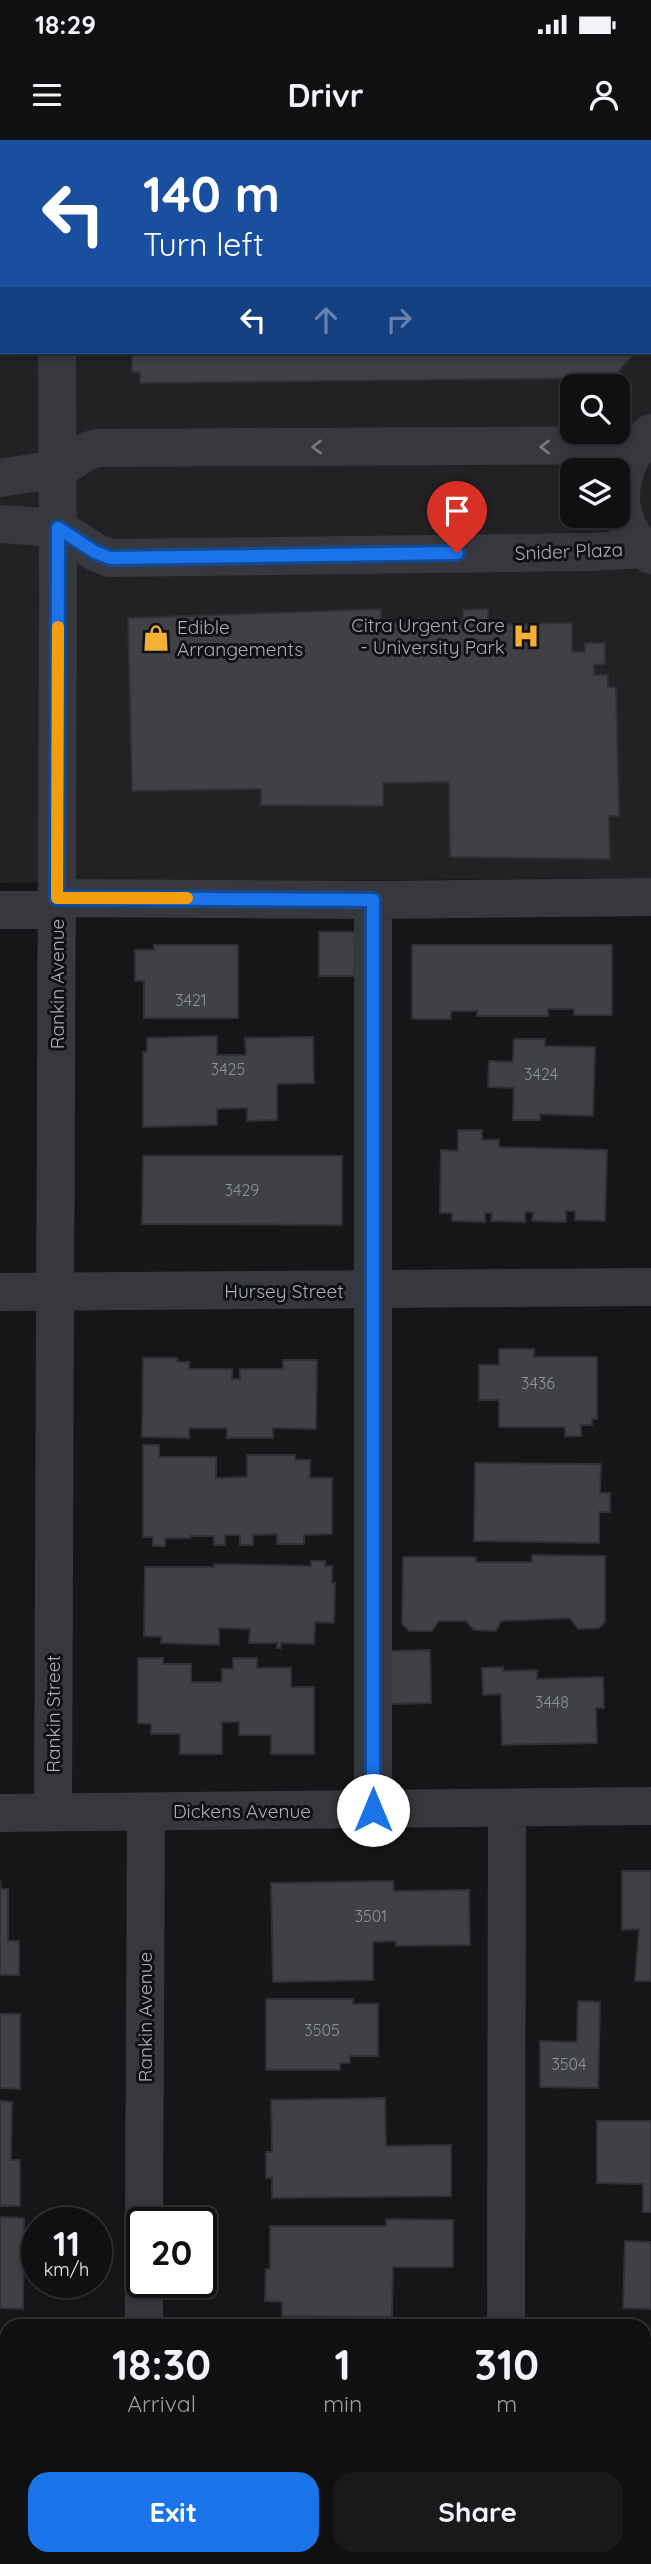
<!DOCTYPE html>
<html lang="en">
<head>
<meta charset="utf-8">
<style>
	body { margin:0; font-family:Quicksand,sans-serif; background:#19191b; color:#f1f3f6; height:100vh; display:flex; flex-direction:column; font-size:26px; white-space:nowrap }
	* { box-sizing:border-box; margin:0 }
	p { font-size:23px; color:#9c9d9f }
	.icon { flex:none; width:38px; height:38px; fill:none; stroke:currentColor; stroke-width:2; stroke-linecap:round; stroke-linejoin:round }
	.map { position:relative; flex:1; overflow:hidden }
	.panel { position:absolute; left:0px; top:2179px; width:651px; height:247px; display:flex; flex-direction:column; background:#101012; border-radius:21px 21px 0 0; box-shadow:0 4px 10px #0003,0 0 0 2px #303032 }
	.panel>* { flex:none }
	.hud { position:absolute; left:0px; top:0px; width:651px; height:214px; box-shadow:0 4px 10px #0003,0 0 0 2px #303032; background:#1a4fa0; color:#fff; overflow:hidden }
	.buttons { position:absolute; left:560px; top:234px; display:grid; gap:14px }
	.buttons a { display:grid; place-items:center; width:70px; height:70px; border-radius:14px; background:#101012; box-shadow:0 4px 10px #0003,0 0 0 2px #303032; font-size:35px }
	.speed { position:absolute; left:21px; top:2067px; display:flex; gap:14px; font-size:35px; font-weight:700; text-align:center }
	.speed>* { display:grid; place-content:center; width:91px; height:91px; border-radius:50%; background:#101012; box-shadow:0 4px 10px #0003,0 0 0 2px #303032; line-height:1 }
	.speed small { font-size:18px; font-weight:400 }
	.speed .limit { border:4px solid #111; border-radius:10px; background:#fff; color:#111 }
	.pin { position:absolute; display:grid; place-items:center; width:60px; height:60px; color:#fff; margin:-72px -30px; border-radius:50% 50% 50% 0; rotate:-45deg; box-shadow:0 0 7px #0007 }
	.pin .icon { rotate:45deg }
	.me { position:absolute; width:77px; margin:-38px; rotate:0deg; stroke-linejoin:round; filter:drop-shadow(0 0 5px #0008) }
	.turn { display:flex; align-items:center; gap:24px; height:147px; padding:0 28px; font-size:32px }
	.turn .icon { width:91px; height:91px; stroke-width:2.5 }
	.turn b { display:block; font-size:49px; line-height:60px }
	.lanes { display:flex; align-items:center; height:66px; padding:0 28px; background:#0003; justify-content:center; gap:35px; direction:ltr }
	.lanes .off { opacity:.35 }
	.eta { display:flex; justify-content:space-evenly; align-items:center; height:119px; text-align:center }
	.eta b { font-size:42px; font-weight:700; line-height:49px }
	.cta { display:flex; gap:14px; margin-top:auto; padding:14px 28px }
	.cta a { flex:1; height:80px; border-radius:21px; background:#1a73e8; color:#fff; font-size:28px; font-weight:700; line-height:80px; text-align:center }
	.cta a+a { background:#19191b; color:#f1f3f6 }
	.status { display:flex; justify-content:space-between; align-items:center; height:49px; padding:0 35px; background:#101012; direction:ltr }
	.status svg { height:19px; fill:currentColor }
	header { display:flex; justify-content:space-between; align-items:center; height:91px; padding:0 28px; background:#101012; font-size:32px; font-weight:700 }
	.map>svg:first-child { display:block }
</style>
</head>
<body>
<div class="status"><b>18:29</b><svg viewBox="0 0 49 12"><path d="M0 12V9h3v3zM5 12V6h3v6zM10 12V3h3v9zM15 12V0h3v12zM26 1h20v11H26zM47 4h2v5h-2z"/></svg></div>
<header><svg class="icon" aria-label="menu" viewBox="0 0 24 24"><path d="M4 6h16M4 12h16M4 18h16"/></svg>Drivr<svg class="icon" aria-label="person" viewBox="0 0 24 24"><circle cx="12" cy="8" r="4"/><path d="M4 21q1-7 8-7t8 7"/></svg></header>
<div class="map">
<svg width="651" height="2424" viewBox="0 0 651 2424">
	<rect width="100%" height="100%" fill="#161618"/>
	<path fill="#222225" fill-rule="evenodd" d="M0,0H651V738L0,743ZM2,2H649V212H2ZM572,247H618V292H572ZM572,331H618V376H572Z"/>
	<path fill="#404145" stroke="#303034" stroke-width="2" d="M132,212H634V214L613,238L140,243V232H132Z
		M381,469V483L463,482V470L488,469V484L572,483V512H585V503H605V524L594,525V535H608V547H616L619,676H609L610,719L450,717L449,642L383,643V666L261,665V649L132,651L128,478Z
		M319,792H355L354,836H319Z
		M154,805H238V878H144V841H135V810H154Z
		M412,805H612V875H574V869H548V876H477V871H451V879H412Z
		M217,896V915H246L245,898L313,897L314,943L277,944V980L247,981V968L217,969V985L143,987V912H147V898Z
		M514,899H545V906L595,907L593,976L540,974V980H513L514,948L488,947L489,921L513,922Z
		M458,990H482V1000H499V1007L607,1010L605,1081L575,1080V1071H566V1082L532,1081L533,1072H525V1082L491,1081L492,1073H485V1082L452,1081V1073H440L441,1010L458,1011Z
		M143,1016H342V1085L142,1084Z
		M499,1209H534V1217H597V1279H592V1285H581V1296H565V1287H499V1260H479V1225H499Z
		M143,1218H177V1222H189V1229H232V1239H240V1229H283V1220H317L316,1289L273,1288V1298H227V1288H189V1298L142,1297Z
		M143,1305H159V1317H216V1338L247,1337V1315H295V1320H310V1338H332V1394L304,1395V1404H277V1394L253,1395V1405H240V1395H225V1405H214V1396H190V1398H165V1406H153V1397H143Z
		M475,1323L601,1324L600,1353H610V1372H599V1403L474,1401Z
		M532,1415L605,1416V1482L599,1488L578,1489L570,1478L501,1481L496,1491L474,1490L466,1481H439L432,1491H409L402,1484L403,1417H476V1422H532Z
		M311,1421H325V1426H332V1443H335L334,1483L315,1482L314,1504L281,1503V1508H277V1503H249L250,1489L219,1488V1505L161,1503L162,1497L144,1496L145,1427H214V1424L311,1426Z
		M430,1510L431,1563L389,1564L388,1511Z
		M138,1518H163V1524H191V1542H222V1529H233V1518H257V1528H291V1547H314V1614H271V1595H239V1582H222V1614H180V1594H151V1584L138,1583Z
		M503,1527V1531L537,1530V1539L603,1537L604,1568H596L597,1603L502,1605L501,1554L483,1555L482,1528Z
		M622,1731H651V1841H635L639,1789L622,1790Z
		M0,1739L1,1749H8V1801H19V1835H0Z
		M393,1741L394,1751L469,1750L470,1805L396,1806V1801L373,1802V1840L273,1842L271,1743Z
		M266,1859H353V1864H378V1916H350V1923H340V1930H266Z
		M578,1861L600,1862L598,1948L540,1947V1901L577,1902Z
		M0,1874H20V1949L0,1948Z
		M385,1958L386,2006L451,2005V2056L272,2058V2038H266V2012H272L271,1960Z
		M0,1961L12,1962L11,2020H20V2066H0Z
		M597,1981H651V2072H643V2044L597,2043Z
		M0,2077L24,2078L23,2169L0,2168Z
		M386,2079L453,2080V2127H393L392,2177L282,2176V2162L265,2161L266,2129H270V2086H386Z
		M625,2101L651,2102V2169L623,2168Z
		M0,2201H7V2293H0Z
		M644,2210H651V2294H644Z
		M644,2302L651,2303V2386H644Z
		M0,2309L4,2310V2316L7,2317V2398H0Z
		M644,2415H646V2423L651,2424H566V2418H644Z
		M274,2418H365V2424H274Z
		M420,2418H490V2424H420Z"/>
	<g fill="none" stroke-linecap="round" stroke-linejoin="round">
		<path stroke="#37383d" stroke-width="38" d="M55,0V2
			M649,12H651
			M0,15H2
			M651,293C613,327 609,382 651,415
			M0,338L58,329L90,310L97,308L638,305
			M0,384L58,388L95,412L110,418L591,412L643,409
			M57,758L373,760L651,757
			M373,760V1670
			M0,770H57
			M0,1152L651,1147
			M53,1672L58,459L57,212
			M0,1673L651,1666
			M144,2082L146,1672
			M144,2186V2142
			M506,2186L507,1668
			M143,2424V2418
			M505,2424V2418"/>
	</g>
	<defs><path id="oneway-chevron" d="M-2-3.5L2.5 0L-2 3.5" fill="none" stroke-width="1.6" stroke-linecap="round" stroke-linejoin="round" transform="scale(1.75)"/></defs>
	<g stroke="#757881">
		<use href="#oneway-chevron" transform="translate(317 307) rotate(180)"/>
		<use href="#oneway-chevron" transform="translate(545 307) rotate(180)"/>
	</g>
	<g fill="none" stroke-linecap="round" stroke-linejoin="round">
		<defs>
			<path id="route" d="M373,1670V760L57,758L58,388L95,412L110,418L457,413"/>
		</defs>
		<use href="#route" stroke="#114b97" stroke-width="18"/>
		<use href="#route" stroke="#1a73e8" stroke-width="12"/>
		<path stroke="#f59e0b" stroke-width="12" d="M58,487L57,758H187"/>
	</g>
	<defs>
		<symbol id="hospital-bare" viewBox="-9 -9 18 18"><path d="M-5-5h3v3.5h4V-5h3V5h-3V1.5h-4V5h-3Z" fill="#f2b134" stroke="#111113" stroke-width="2.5" paint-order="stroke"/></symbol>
		<symbol id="shop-bare" viewBox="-9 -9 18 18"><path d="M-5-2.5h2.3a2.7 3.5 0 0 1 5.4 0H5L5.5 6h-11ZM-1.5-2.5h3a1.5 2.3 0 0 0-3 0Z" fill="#f2b134" stroke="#111113" stroke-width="2.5" paint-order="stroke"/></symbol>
	</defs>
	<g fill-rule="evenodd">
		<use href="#hospital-bare" x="507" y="477" width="38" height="38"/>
		<use href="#shop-bare" x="137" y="479" width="38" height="38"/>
	</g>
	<g text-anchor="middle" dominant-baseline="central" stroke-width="6" stroke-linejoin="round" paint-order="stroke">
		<g font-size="16" fill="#8e929b">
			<text x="191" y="860">3421</text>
			<text x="228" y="929">3425</text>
			<text x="541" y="934">3424</text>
			<text x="242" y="1050">3429</text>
			<text x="538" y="1243">3436</text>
			<text x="552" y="1562">3448</text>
			<text x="371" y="1776">3501</text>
			<text x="322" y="1890">3505</text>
			<text x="569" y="1924">3504</text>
		</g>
		<g font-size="19" fill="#a8adb8" stroke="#111113">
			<text transform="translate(569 411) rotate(-2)">Snider Plaza</text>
			<text transform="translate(57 844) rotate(-90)">Rankin Avenue</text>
			<text x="284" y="1151">Hursey Street</text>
			<text transform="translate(53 1574) rotate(-90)">Rankin Street</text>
			<text x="242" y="1671">Dickens Avenue</text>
			<text transform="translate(145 1877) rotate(-90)">Rankin Avenue</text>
		</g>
		<g font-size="19" fill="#a8adb8" stroke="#111113" text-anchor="end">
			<text x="505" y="485">Citra Urgent Care<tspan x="505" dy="22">- University Park</tspan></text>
			<text x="177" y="487" text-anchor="start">Edible<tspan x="177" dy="22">Arrangements</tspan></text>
		</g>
	</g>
</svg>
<div class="buttons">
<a><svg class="icon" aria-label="search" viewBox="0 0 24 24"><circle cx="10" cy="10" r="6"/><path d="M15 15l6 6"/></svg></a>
<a><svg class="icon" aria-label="layers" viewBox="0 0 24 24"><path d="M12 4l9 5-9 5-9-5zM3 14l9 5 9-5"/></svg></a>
</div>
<div class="speed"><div>11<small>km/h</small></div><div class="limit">20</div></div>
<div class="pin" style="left:457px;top:413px;background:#d93025"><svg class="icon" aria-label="arrive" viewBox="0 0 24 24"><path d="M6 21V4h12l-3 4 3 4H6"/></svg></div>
<svg class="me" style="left:373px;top:1670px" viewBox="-20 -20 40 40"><circle r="19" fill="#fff"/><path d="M0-13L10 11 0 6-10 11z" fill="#1a73e8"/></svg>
<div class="hud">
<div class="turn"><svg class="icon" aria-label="left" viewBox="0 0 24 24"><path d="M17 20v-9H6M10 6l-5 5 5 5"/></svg><div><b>140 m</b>Turn left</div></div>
<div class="lanes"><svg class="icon" aria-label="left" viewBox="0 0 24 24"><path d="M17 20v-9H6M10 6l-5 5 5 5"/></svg><svg class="icon off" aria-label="ahead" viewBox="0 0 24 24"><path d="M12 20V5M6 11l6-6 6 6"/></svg><svg class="icon off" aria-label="right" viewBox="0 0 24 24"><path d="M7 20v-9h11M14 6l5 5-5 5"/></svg></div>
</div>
<section class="panel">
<div class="eta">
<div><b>18:30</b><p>Arrival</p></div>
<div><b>1</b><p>min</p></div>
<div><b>310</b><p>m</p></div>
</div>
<div class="cta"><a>Exit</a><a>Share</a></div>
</section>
</div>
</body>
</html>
